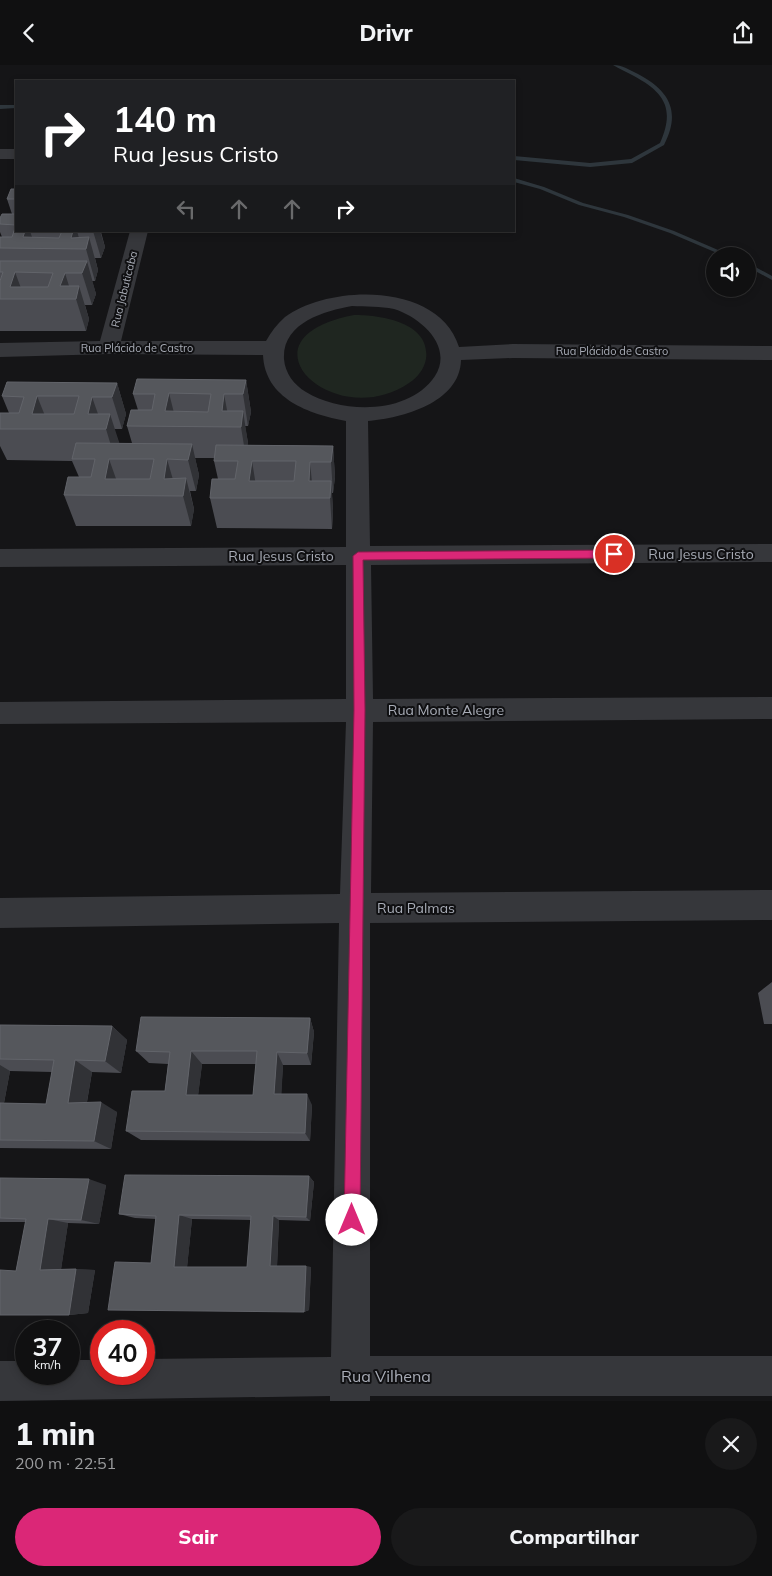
<!DOCTYPE html>
<html lang="pt">
<head>
<meta charset="utf-8">
<style>
	body { margin:0; font-family:Mulish,sans-serif; background:#19191a; color:#f1f3f6; height:100vh; display:flex; flex-direction:column; font-size:19px; white-space:nowrap }
	* { box-sizing:border-box; margin:0 }
	p { font-size:16px; color:#9c9d9f }
	.icon { flex:none; width:28px; height:28px; fill:none; stroke:currentColor; stroke-width:2; stroke-linecap:round; stroke-linejoin:round }
	.map { position:relative; height:1336px; overflow:hidden }
	.side { display:flex; flex-direction:column; background:#101011; flex:1 }
	.side>* { flex:none }
	.banner { position:absolute; left:15px; top:15px; width:500px; height:152px; border-radius:0px; box-shadow:0 2px 8px #0003,0 0 0 1px #303031; background:#202124; color:#fff; overflow:hidden }
	.controls { position:absolute; left:706px; top:182px; display:grid; gap:10px }
	.controls a { display:grid; place-items:center; width:50px; height:50px; border-radius:50%; background:#101011; box-shadow:0 2px 8px #0003,0 0 0 1px #303031; font-size:25px }
	.speed { position:absolute; left:15px; top:1255px; display:flex; gap:10px; font-size:25px; font-weight:700; text-align:center }
	.speed>* { display:grid; place-content:center; width:65px; height:65px; border-radius:50%; background:#101011; box-shadow:0 2px 8px #0003,0 0 0 1px #303031; line-height:1 }
	.speed small { font-size:12px; font-weight:400 }
	.speed .limit { border:8px solid #d22; background:#fff; color:#111 }
	.pin { position:absolute; display:grid; place-items:center; width:42px; height:42px; color:#fff; margin:-21px; border:2px solid #fff; border-radius:50%; box-shadow:0 1px 5px #0007 }
	.me { position:absolute; width:55px; margin:-28px; rotate:0deg; stroke-linejoin:round; filter:drop-shadow(0 0 4px #0008) }
	.turn { display:flex; align-items:center; gap:18px; height:105px; padding:0 15px; font-size:22px }
	.turn .icon { width:65px; height:65px; stroke-width:2.5 }
	.turn b { display:block; font-size:35px; line-height:42px }
	.lanes { display:flex; align-items:center; height:48px; padding:0 15px; background:#0003; justify-content:center; gap:25px; direction:ltr }
	.lanes .off { opacity:.35 }
	.round { display:grid; place-items:center; flex:none; width:52px; height:52px; border-radius:26px; background:#19191a }
	.summary { display:flex; align-items:center; justify-content:space-between; height:85px; padding:0 15px }
	h1 { font-size:30px; font-weight:800; line-height:38px }
	.cta { display:flex; gap:10px; margin-top:auto; padding:10px 15px }
	.cta a { flex:1; height:58px; border-radius:30px; background:#db2777; color:#fff; font-size:20px; font-weight:800; line-height:58px; text-align:center }
	.cta a+a { background:#19191a; color:#f1f3f6 }
	header { display:flex; justify-content:space-between; align-items:center; height:65px; padding:0 15px; background:#101011; font-size:22px; font-weight:800 }
	.map>svg:first-child { display:block }
</style>
</head>
<body>
<header><svg class="icon" aria-label="back" viewBox="0 0 24 24"><path d="M15 5l-7 7 7 7"/></svg>Drivr<svg class="icon" aria-label="share" viewBox="0 0 24 24"><path d="M12 15V3M7 8l5-5 5 5M5 13v7h14v-7"/></svg></header>
<div class="map">
<svg width="772" height="1336" viewBox="0 0 772 1336">
	<rect width="100%" height="100%" fill="#151517"/>
	<path fill="#1f2620" d="M354,250C380,250 431,257 426,294C424,304 418,312 409,318C334,369 232,273 354,250Z"/>
	<g fill="none" stroke-linecap="round" stroke-linejoin="round">
		<path fill="#2e363c" fill-rule="evenodd" d="M613,0C622,0 630,5 638,9C670,26 681,47 664,80L632,98L590,102L514,95V91L590,98L631,94L660,78C675,44 665,28 634,11C627,7 619,4 613,0Z
			M0,40H16V43L0,44Z
			M514,113L544,122L583,138L628,150L674,166L732,191H724L670,168L624,152L579,140L540,124L514,117Z
			M748,198L772,211V215L748,202Z"/>
		<path fill="#36373b" fill-rule="evenodd" d="M0,84H16V94H0Z
			M130,166H148L121,276H266C271,267 277,259 285,252C330,219 439,217 459,282L513,279L772,281V295L513,293L461,295C460,338 402,353 368,356L370,481L772,479V497L371,500L373,634L772,632V654L373,657L371,828L772,825V855L370,858V1291H772V1331H370V1336H330V1331L0,1336V1296H26V1309H69V1295H101V1309H144V1294L331,1292L339,858L0,863V833L340,829L346,657L0,659V637L346,634V500L0,502V484L346,482V356C309,349 265,334 263,290L109,289L0,292V278L100,276ZM352,241C366,242 380,241 394,244C420,252 454,281 435,311C409,350 342,349 306,327C294,320 285,308 284,294C282,258 324,246 352,241Z"/>
	</g>
	<path fill="#4b4c52" fill-rule="evenodd" d="M16,124V166H108V167H101L105,182L101,193H95L98,205L95,216H92L96,229L92,240H85L89,254L86,266H0V183L2,172L0,167V153L12,149L7,134Z
		M246,315L251,347L248,361H245L248,378L247,380L333,381L335,412L333,428H332L333,446L332,464L217,463L210,433L218,414L214,396L215,393H195L199,410L196,426H190L194,444L191,461H76L64,430L79,412L72,396L7,395L0,381V348H9L2,331L117,318L126,349L122,364H114L119,378H132L127,361L138,345L133,329Z
		M772,917V959H764L758,928Z
		M310,953L314,967L311,1000H283L281,1029L312,1040L310,1076L141,1075L126,1066L165,1026L168,999L149,998L136,986ZM202,999H256L253,1030H198Z
		M0,960L112,961L127,975L121,1008L92,1007L87,1037L117,1047L111,1084L0,1083ZM10,1006L52,1007L46,1039L4,1038Z
		M309,1111L314,1117L310,1156L279,1155L277,1201L311,1202L309,1245L304,1247L151,1198L156,1154L135,1153L119,1149ZM192,1154L251,1155L247,1202H187Z
		M0,1113L106,1120L99,1159L68,1158L61,1204L95,1205L88,1248L69,1250L16,1206L26,1157H0Z"/>
	<path fill="#313236" d="M25,166H30L36,184L23,172Z
		M73,166H77L82,184L71,173Z
		M93,166H100L105,182L101,193Z
		M89,172L98,205L95,216L86,184Z
		M87,196L96,229L92,240L82,208Z
		M15,207L25,234L10,222Z
		M65,208L73,234L60,221Z
		M79,221L89,254L86,266L76,234Z
		M246,315L251,347L248,361L243,329Z
		M117,318L126,349L122,364L112,332Z
		M169,328L177,360L165,346Z
		M224,329L230,361L222,346Z
		M37,331L50,363L32,349Z
		M92,332L103,363L88,349Z
		M243,346L248,378L246,393L241,362Z
		M110,349L120,380L115,394L106,364Z
		M192,379L199,410L196,426L188,395Z
		M333,381L335,412L333,428L331,397Z
		M109,394L120,425L105,414Z
		M167,394L176,425L164,414Z
		M252,396L257,427L249,416Z
		M310,397L313,428L309,416Z
		M186,413L194,444L191,461L183,431Z
		M331,416L333,446L332,464L330,433Z
		M310,953L314,967L311,1000L307,988Z
		M112,961L127,975L121,1008L105,996Z
		M191,986L202,999L197,1040L186,1030Z
		M277,987L283,1000L281,1039L274,1029Z
		M75,995L92,1007L85,1048L68,1038Z
		M0,1000L10,1006L2,1048L0,1047Z
		M307,1029L312,1040L310,1076L305,1068Z
		M101,1037L117,1047L111,1084L94,1076Z
		M309,1111L314,1117L310,1156L306,1152Z
		M89,1114L106,1120L99,1159L81,1155Z
		M179,1150L192,1154L187,1203L174,1202Z
		M273,1151L279,1155L277,1202L270,1201Z
		M48,1154L68,1158L61,1205H40Z
		M306,1201L311,1202L309,1245L304,1247Z
		M76,1204L95,1205L88,1248L69,1250Z"/>
	<path fill="#55575c" stroke="#62646a" fill-rule="evenodd" d="M11,124H16V134H7Z
		M2,149H16V166H25L23,172L59,173L62,166H73L71,173L89,172L86,184L0,183V172H12L16,160L0,159V153Z
		M0,196H87L82,208H65L60,221H79L76,234H0V216L3,207H0ZM15,207L53,208L48,222H10Z
		M137,314L246,315L243,329H224L222,346H243L241,362L127,361L131,345H152L155,329H133ZM169,328L211,329L208,347L165,346Z
		M7,317L117,318L112,332H92L88,349H110L106,364H0V348H19L24,332L2,331ZM37,331H79L74,349H32Z
		M76,378L192,379L188,395L167,394L164,414L186,413L183,431L64,430L68,412H91L95,394H72ZM109,394H154L150,414H105Z
		M216,380L333,381L331,397H310L309,416H331L330,433H210L212,414H235L238,396H214ZM252,396H296L294,416H249Z
		M141,952L310,953L307,988L277,987L274,1029H307L305,1068L126,1066L132,1026H165L170,987L136,986ZM191,986H257L253,1030H186Z
		M0,960L112,961L105,996L75,995L68,1038L101,1037L94,1076L0,1075V1038L46,1039L54,995L0,994Z
		M125,1110L309,1111L306,1152L273,1151L270,1201H306L304,1247L108,1245L115,1197L151,1198L156,1151L119,1149ZM179,1150L251,1151L247,1202H174Z
		M0,1113L89,1114L81,1155L48,1154L40,1205L76,1204L69,1250H0V1205L16,1206L26,1154L0,1153Z"/>
	<path fill="#db2777" stroke="#8e194d" d="M614,485L619,489L614,493L363,495L365,645L360,1155L357,1160L352,1163L347,1160L344,1155L354,645L353,491L358,487Z"/>
	<g text-anchor="middle" dominant-baseline="central" stroke-width="4" stroke-linejoin="round" paint-order="stroke">
		<g font-size="11" fill="#a8acb6" stroke="#101012">
			<text transform="translate(124 224) rotate(-76)">Rua Jabuticaba</text>
			<text x="137" y="283">Rua Plácido de Castro</text>
			<text x="612" y="286">Rua Plácido de Castro</text>
		</g>
		<g font-size="14" fill="#a8acb6" stroke="#101012">
			<text x="701" y="489">Rua Jesus Cristo</text>
			<text x="281" y="491">Rua Jesus Cristo</text>
			<text x="446" y="645">Rua Monte Alegre</text>
			<text x="416" y="843">Rua Palmas</text>
		</g>
		<g font-size="16" fill="#a8acb6" stroke="#101012">
			<text x="386" y="1311">Rua Vilhena</text>
		</g>
	</g>
</svg>
<div class="controls">
<a><svg class="icon" aria-label="sound" viewBox="0 0 24 24"><path d="M4 9h4l5-4v14l-5-4H4zM17 9q2 3 0 6"/></svg></a>
</div>
<div class="speed"><div>37<small>km/h</small></div><div class="limit">40</div></div>
<div class="pin" style="left:614px;top:489px;background:#d93025"><svg class="icon" aria-label="arrive" viewBox="0 0 24 24"><path d="M6 21V4h12l-3 4 3 4H6"/></svg></div>
<svg class="me" style="left:352px;top:1155px" viewBox="-20 -20 40 40"><circle r="19" fill="#fff"/><path d="M0-13L10 11 0 6-10 11z" fill="#db2777"/></svg>
<div class="banner">
<div class="turn"><svg class="icon" aria-label="right" viewBox="0 0 24 24"><path d="M7 20v-9h11M14 6l5 5-5 5"/></svg><div><b>140 m</b>Rua Jesus Cristo</div></div>
<div class="lanes"><svg class="icon off" aria-label="left" viewBox="0 0 24 24"><path d="M17 20v-9H6M10 6l-5 5 5 5"/></svg><svg class="icon off" aria-label="ahead" viewBox="0 0 24 24"><path d="M12 20V5M6 11l6-6 6 6"/></svg><svg class="icon off" aria-label="ahead" viewBox="0 0 24 24"><path d="M12 20V5M6 11l6-6 6 6"/></svg><svg class="icon" aria-label="right" viewBox="0 0 24 24"><path d="M7 20v-9h11M14 6l5 5-5 5"/></svg></div>
</div>
</div>
<section class="side">
<div class="summary"><div><h1>1 min</h1><p>200 m · 22:51</p></div><a class="round"><svg class="icon" aria-label="close" viewBox="0 0 24 24"><path d="M6 6l12 12M18 6L6 18"/></svg></a></div>
<div class="cta"><a>Sair</a><a>Compartilhar</a></div>
</section>
</body>
</html>
